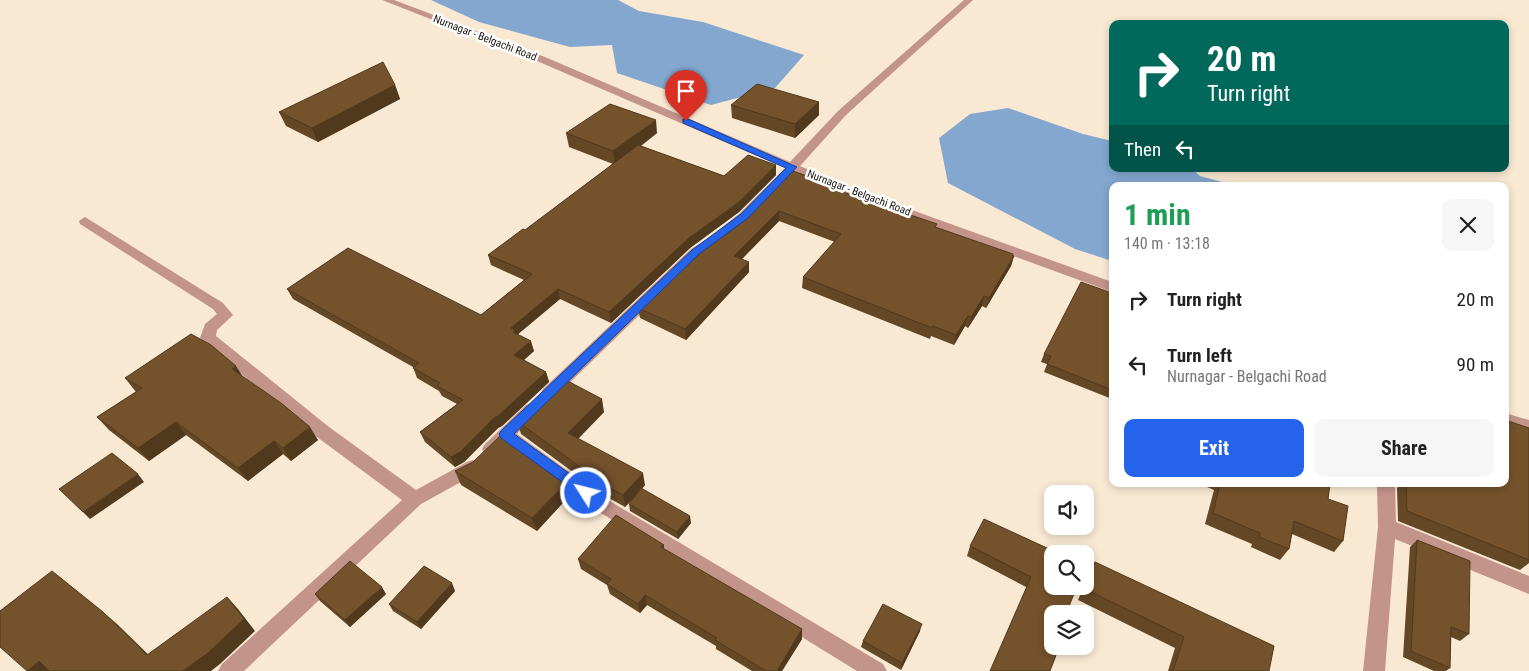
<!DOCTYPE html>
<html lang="en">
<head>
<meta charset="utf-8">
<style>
	body { margin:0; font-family:"Roboto Condensed",sans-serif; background:#f6f6f6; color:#222; height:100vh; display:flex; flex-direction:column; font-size:19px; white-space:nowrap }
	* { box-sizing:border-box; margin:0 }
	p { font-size:16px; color:#767676 }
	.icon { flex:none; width:28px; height:28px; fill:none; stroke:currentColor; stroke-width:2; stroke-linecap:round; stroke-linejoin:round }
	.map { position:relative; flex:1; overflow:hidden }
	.drawer { position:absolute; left:1109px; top:182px; width:400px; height:305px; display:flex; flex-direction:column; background:#fff; border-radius:10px; box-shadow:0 2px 8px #0003 }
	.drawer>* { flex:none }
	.hud { position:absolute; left:1109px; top:20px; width:400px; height:152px; border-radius:10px; box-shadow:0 2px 8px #0003; background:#00695c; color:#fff; overflow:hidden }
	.buttons { position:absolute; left:1044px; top:485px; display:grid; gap:10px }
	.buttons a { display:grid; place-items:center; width:50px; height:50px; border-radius:10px; background:#fff; box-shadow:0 2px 8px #0003; font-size:25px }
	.pin { position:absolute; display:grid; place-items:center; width:42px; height:42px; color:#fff; margin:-51px -21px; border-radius:50% 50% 50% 0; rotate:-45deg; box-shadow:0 0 5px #0007 }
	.pin .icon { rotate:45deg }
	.me { position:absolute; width:55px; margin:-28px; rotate:306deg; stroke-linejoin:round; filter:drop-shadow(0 0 4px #0008) }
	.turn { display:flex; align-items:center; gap:18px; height:105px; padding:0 15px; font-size:22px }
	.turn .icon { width:65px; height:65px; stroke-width:2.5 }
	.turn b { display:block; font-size:35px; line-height:42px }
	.then { display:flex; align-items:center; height:48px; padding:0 15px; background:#0003; gap:10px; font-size:19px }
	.round { display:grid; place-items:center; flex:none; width:52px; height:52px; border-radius:10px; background:#f6f6f6 }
	.overview { display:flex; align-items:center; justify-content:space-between; height:85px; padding:0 15px }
	h1 { font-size:30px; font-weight:700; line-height:38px; color:#1e9e55 }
	.cta { display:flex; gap:10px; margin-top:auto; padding:10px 15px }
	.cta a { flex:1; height:58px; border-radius:10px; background:#2563eb; color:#fff; font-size:20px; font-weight:700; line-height:58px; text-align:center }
	.cta a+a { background:#f6f6f6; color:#222 }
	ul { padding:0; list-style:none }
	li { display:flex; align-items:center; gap:15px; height:65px; padding:0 15px }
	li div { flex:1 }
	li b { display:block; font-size:19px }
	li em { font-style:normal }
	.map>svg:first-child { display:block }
</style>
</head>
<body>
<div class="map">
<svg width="1529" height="671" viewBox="0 0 1529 671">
	<rect width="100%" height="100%" fill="#f9e9d3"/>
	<path fill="#84a7cf" d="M431,0H618L639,11L703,22L804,55L775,88L711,105L617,73L612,45L570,47L479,22Z
		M1008,108L1083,134L1112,141V169H1192L1200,176L1237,186H1112V261L1075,249L948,183L939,138L970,114Z"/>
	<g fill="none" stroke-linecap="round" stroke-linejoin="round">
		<path fill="#c3948a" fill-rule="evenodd" d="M382,0H394L545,57L790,162L838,111L964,0H973L846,115L800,166L862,192L1112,282V292L854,198L794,172C782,185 744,233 726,229L724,226L740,213L785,168L537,61Z
			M85,217L223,303L233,315L217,330L216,336L329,427L416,490L467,462L473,460L479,462L482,467L479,472L421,504L244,671H218L222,664L402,500L317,437L203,342L200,338L205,324L217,314L213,309L80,224L79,221Z
			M712,236L717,237L719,240L701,255L555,397L549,399L543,397L541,393L543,389L691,249Z
			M532,403L538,405L540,409L517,434L608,500L883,664L887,671H857L596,510L507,444C500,451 495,457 485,454L482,449L485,444L526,405Z
			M1505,413L1529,420V434L1505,426Z
			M1377,484H1395L1396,522L1529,576V594L1395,539L1385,671H1363L1378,527Z"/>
	</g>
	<path fill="#644725" d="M395,85L400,99L318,142L286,126L279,112Z
		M819,102V115L795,138L732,118L731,105Z
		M566,133H657L641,146L724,176L776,175L739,212L690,248L611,323L560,299L518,334L534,351L524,360L546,372L549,382L502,426L498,428L464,462L455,467L425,442L420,432L457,404L442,396L439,391L417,378L413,367L293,299L287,289L481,315L524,280L491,265L488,255L525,230L613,164L569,147Z
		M827,183V187L1014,256L1011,266L986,308L982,306L968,328L965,326L954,345L931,336L930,339L802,288L803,277L835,242L779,221L742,259L749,272L686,340L640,318L638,308L702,246Z
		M1112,293V399L1044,372L1047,364L1041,362L1044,354Z
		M125,378H244L318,440L291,461L283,454L248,481L186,435L149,461L109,430L97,417L136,392Z
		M604,412L578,439L645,485L642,489L691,523L678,539L630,511L629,504L633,499L625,507L607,497L521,434L517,421Z
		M1529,428V563L1520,570L1398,521L1397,488L1401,484H1505Z
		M455,471L571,494L537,531L461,485Z
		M1200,484H1330L1328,499L1343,541L1334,552L1292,534L1289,549L1280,560L1251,547L1252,544L1205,524L1214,490Z
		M1417,540L1469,634L1460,641L1451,637L1450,668L1446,671H1434L1403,657L1410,547Z
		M664,545V549L802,639L782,671H752L716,649V646L647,605L640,613L610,594L607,585L581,569L578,559Z
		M970,546L1060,554L1052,614L1026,587L967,556Z
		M1095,562L1269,671H1168L1175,648L1078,600L1084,586H1085V583L1089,574Z
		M455,591L421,629L393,611L389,604Z
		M315,594H386L350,627L320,601Z
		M920,631L901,670L861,647L863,641Z"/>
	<path fill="#51391e" d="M395,85L400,99L318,142L312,128Z
		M819,102V115L795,138V124Z
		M656,120L657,133L615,165L613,151Z
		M776,165V175L739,212L690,248L611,323L609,312L689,238Z
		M779,211V221L735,266L734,256Z
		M1013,254L1011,261L1014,256L1011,266L986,308L989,298Z
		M749,262V272L686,340L685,329Z
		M558,289L560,299L517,335L518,340L511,328Z
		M984,296L982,306L968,328L971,317Z
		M968,316L965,326L954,345L956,335Z
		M531,341L534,351L518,365L514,355Z
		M236,366L245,380L232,369Z
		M546,372L549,382L502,426L498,428L464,462L455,467L451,457Z
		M602,399L604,412L571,446L568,433Z
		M176,422L186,435L149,461L138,448Z
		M310,427L318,440L291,461L283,448Z
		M274,441L283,454L248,481L238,468Z
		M643,473L645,485L625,507L623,495Z
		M138,474L144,482L90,519L83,512Z
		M568,481L571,494L537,531L532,518Z
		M690,516L691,523L678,539L677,532Z
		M452,583L455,591L421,629L417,622Z
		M382,587L386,594L350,627L345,620Z
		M645,595L647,605L640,613L638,604Z
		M227,597L238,609L255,631L220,664L211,671H183Z
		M103,612L117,624L160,666L147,655Z
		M922,624L920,631L901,670L902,663Z
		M802,629V639L782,671H777Z
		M39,661L54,671H27Z"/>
	<path fill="#74522b" stroke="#51391e" d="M383,62L395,85L312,128L279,112Z
		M757,84L819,102L795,124L731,105Z
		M610,104L656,120L613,151L566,133Z
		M638,145L724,176L748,155L776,165L739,202L689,238L609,312L558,289L511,328L515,330L513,332L531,341L514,355L546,372L498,416L494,418L460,452L451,457L420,432L463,400L437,386L440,383L413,368L419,363L287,289L348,248L481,315L532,274L488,255L523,229L525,230Z
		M790,170L827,183L825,186L937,224L935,227L1013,254L1012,256H1014L989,298L984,296L971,317L968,316L956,335L933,326L932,328L803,277L841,234L779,211L734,256L749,262L685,329L638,308L702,246L751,210Z
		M1081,282L1112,293V390L1047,364L1051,356L1044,354Z
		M191,334L211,345L236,366L232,369L281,403L310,427L283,448L274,441L238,468L176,422L138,448L97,417L142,388L125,378Z
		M562,378L602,399L568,433L643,473L623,495L605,485L517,421Z
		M1505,420L1529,428V560L1407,511L1406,484H1505Z
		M502,434L568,481L532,518L455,471L473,462Z
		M112,453L138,474L83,512L59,489Z
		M1220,484H1330L1328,499L1348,506L1343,541L1294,521L1289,549L1259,537L1260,533L1213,513Z
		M641,488L690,516L677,532L629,504Z
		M616,515L664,545L661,547L802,629L777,671H766L715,640L717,638L645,595L638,604L607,584L611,579L578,559Z
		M984,519L1060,554H1052V586H1077L1066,614H1052V646H1054L1053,647L1058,650L1050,671H990L1031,577L970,546Z
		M1417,540L1470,561L1469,634L1451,627L1450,668L1411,651Z
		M350,561L382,587L345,620L315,594Z
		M1095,562L1274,646L1269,671H1173L1184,637L1085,589Z
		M424,566L452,583L417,622L389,604Z
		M52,571L103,612L147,655L227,597L244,619L208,653L183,671H49L39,661L27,671L0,647V611Z
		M883,604L922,624L902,663L863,641Z"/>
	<path fill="#2563eb" stroke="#184099" d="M683,119H688L797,167L748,218L699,254L514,434L591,489L593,493L591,497L586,499L501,438L499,434L501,431L692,250L741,214L786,168L683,123Z"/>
	<g text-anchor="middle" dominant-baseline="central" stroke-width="5" stroke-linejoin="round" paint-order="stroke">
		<g font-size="11" fill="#1e1911" stroke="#fff">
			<text transform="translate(485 38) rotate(21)">Nurnagar - Belgachi Road</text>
			<text transform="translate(859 193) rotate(21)">Nurnagar - Belgachi Road</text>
		</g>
	</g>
</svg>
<div class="buttons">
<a><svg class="icon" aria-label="sound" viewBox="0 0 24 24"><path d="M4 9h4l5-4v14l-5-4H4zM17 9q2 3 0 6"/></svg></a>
<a><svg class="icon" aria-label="search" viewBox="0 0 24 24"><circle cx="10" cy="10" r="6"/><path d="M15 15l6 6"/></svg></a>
<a><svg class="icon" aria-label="layers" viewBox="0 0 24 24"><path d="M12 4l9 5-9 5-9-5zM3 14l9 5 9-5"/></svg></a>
</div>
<div class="pin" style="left:686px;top:121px;background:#d93025"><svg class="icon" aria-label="arrive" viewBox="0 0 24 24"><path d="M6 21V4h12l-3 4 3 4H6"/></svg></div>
<svg class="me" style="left:586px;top:493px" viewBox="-20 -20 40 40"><circle r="17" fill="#2563eb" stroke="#fff" stroke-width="3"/><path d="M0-11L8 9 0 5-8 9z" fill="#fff"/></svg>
<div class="hud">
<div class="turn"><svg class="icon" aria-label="right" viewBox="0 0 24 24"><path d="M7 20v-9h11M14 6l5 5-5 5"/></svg><div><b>20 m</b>Turn right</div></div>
<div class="then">Then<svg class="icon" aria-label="left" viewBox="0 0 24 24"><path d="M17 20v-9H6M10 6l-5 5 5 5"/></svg></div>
</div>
<section class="drawer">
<div class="overview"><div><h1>1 min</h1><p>140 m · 13:18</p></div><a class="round"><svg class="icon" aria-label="close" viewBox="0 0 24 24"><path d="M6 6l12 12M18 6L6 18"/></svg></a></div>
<ul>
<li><svg class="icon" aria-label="right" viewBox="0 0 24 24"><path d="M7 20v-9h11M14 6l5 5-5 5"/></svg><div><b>Turn right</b></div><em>20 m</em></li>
<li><svg class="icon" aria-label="left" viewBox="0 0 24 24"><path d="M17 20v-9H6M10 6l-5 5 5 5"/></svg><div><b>Turn left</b><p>Nurnagar - Belgachi Road</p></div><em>90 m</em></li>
</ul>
<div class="cta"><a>Exit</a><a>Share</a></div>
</section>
</div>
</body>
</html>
